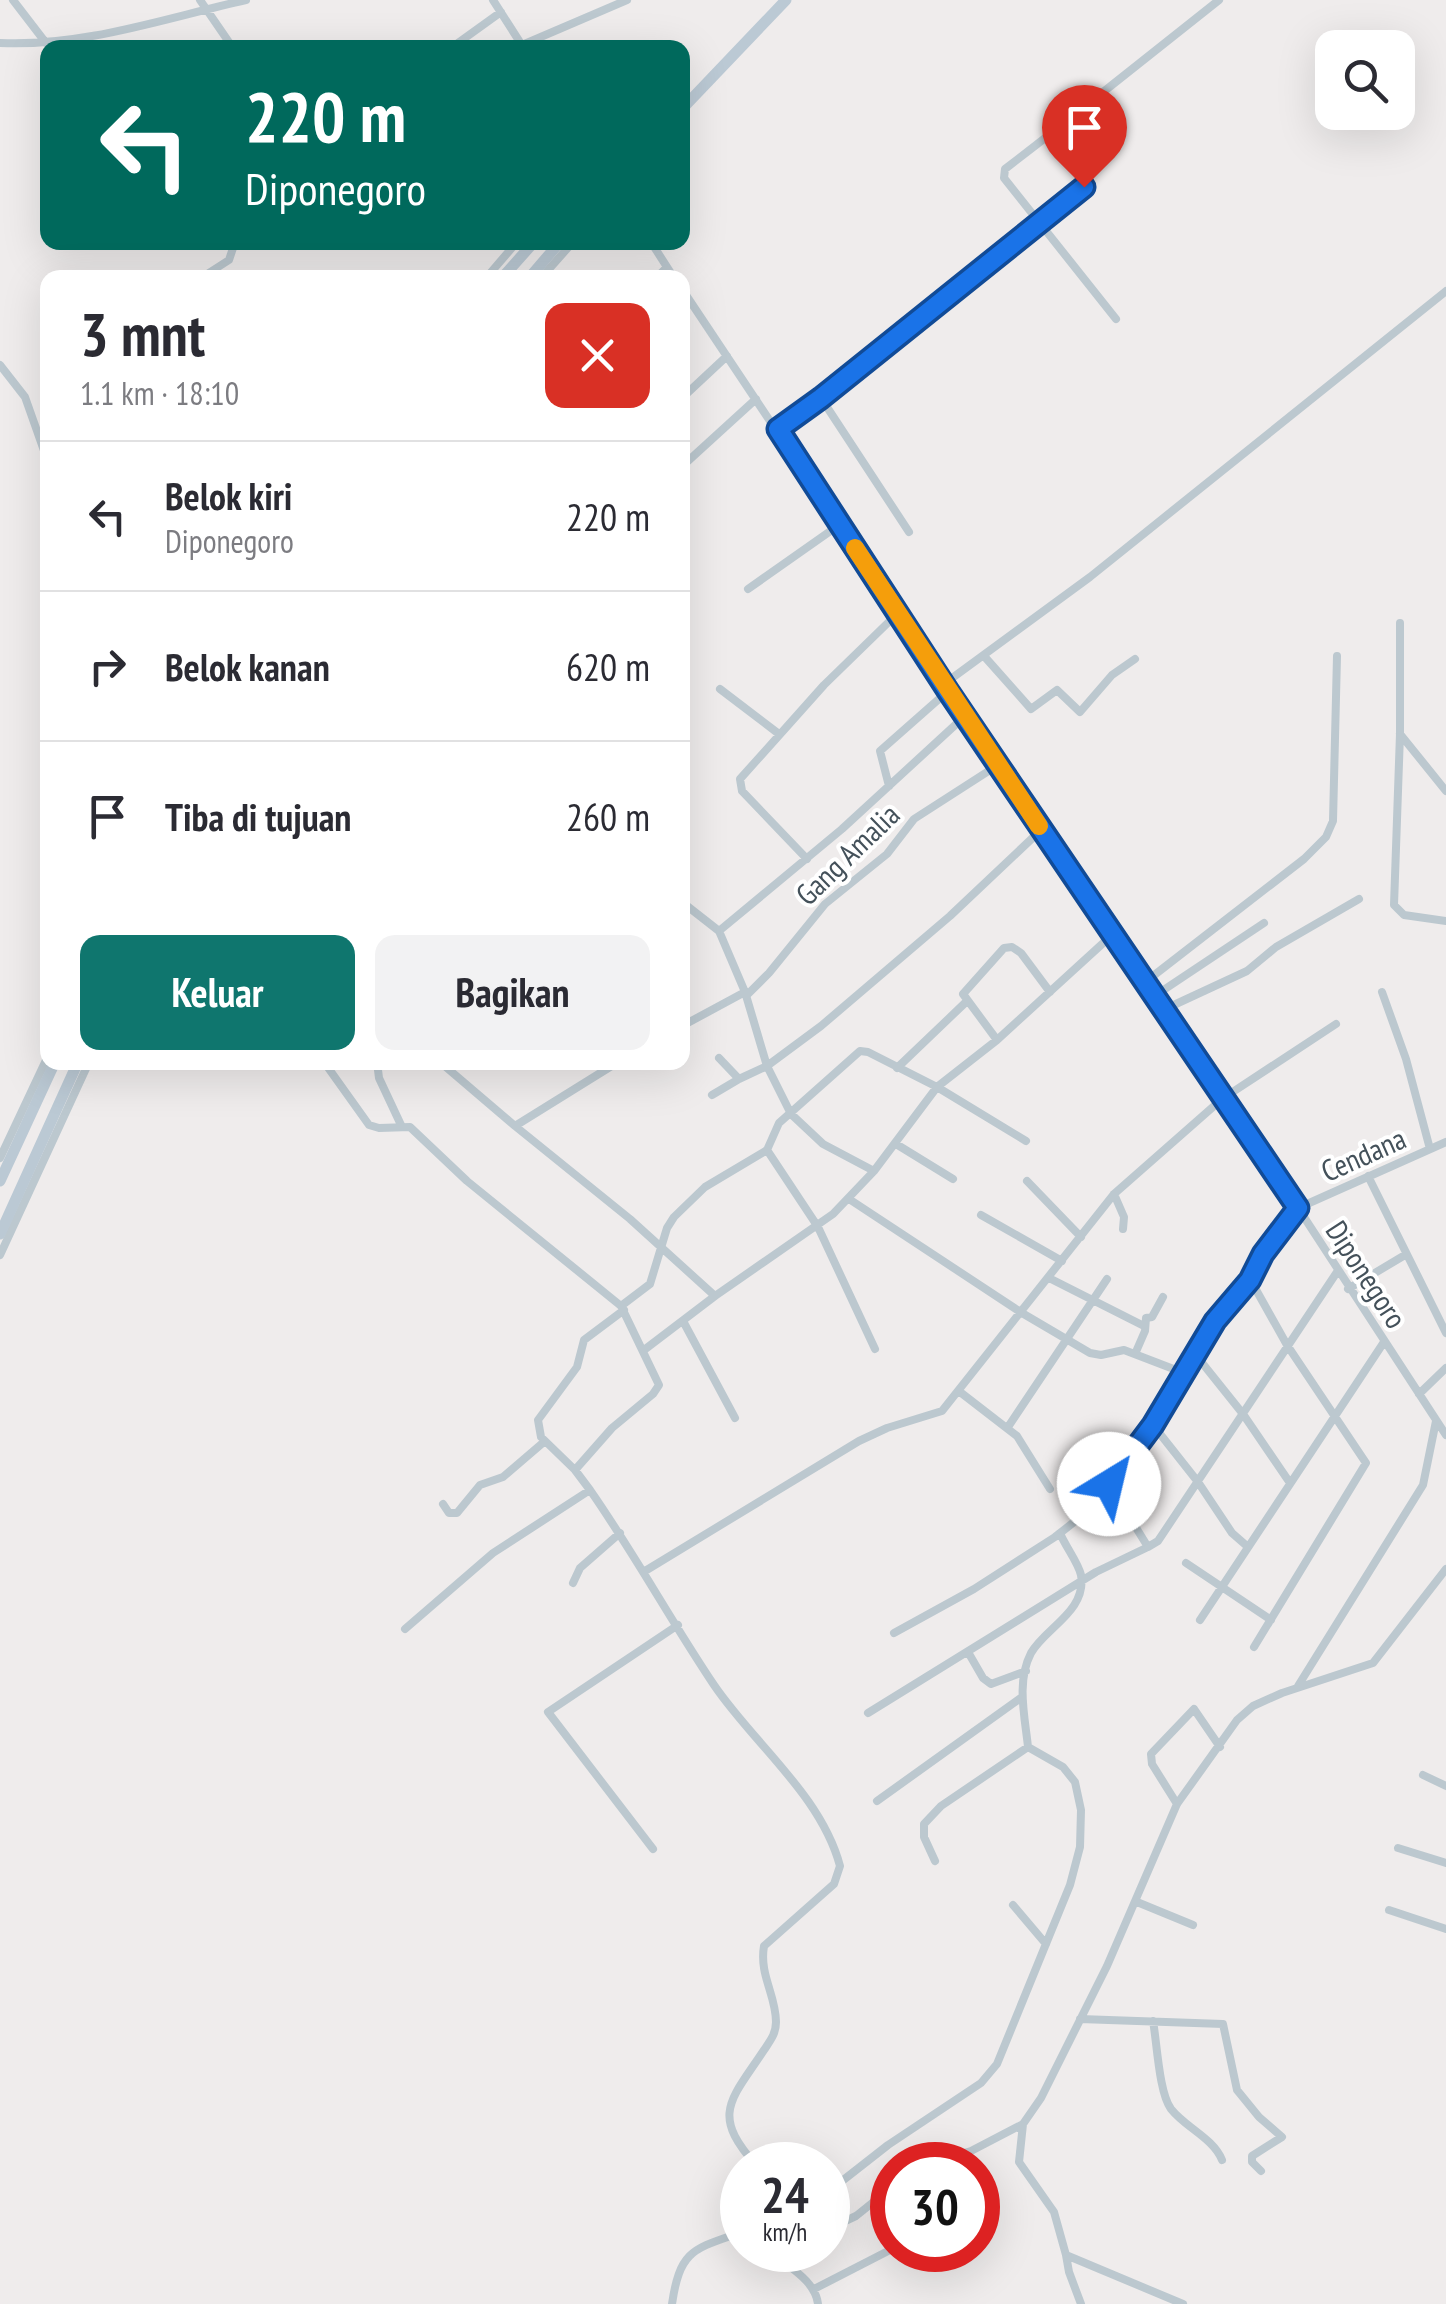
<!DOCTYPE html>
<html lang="id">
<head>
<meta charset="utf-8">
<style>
	body { margin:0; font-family:"PT Sans Narrow",sans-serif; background:#f2f2f3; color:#2b2b33; height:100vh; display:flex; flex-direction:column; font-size:38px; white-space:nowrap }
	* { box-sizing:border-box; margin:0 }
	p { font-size:32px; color:#7c7c81 }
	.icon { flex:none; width:55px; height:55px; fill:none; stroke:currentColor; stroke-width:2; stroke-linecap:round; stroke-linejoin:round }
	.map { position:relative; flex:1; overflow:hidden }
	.panel { position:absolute; left:40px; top:270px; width:650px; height:800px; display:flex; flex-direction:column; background:#fff; border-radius:20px; box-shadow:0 10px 40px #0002 }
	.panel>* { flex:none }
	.top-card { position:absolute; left:40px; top:40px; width:650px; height:210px; border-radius:20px; box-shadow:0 10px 40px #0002; background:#00695c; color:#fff; overflow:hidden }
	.controls { position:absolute; left:1315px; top:30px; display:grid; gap:20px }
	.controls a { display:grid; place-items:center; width:100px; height:100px; border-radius:20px; background:#fff; box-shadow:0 10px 40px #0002; font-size:50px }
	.speed { position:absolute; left:720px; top:2142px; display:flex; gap:20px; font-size:50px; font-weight:700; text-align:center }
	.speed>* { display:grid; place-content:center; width:130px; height:130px; border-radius:50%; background:#fff; box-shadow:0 10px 40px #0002; line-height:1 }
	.speed small { font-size:25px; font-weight:400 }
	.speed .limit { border:15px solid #d22; background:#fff; color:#111 }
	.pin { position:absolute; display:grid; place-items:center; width:85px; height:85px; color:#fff; margin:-102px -42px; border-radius:50% 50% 50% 0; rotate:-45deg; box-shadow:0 0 10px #0007 }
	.pin .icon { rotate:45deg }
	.me { position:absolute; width:110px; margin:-55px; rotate:36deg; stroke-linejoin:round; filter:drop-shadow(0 0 8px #0008) }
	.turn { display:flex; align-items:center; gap:35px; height:210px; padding:0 40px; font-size:45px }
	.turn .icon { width:130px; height:130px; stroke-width:2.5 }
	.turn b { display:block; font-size:70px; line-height:85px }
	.round { display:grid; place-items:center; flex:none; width:105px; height:105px; border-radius:20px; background:#f2f2f3 }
	.head { display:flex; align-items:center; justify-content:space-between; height:170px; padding:0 40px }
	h1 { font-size:60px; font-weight:800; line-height:75px }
	.action { display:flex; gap:20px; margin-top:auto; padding:20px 40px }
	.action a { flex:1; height:115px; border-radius:20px; background:#0f766e; color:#fff; font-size:40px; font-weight:800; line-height:115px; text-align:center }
	.action a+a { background:#f2f2f3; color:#2b2b33 }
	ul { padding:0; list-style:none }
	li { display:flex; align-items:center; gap:30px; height:150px; padding:0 40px; border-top:2px solid #e1e1e2 }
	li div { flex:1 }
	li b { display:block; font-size:38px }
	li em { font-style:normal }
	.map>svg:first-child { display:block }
</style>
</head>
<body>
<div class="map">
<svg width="1446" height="2304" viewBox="0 0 1446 2304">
	<rect width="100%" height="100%" fill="#efecec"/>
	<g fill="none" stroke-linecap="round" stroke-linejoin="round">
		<path stroke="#bcc8cf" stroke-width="8" d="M13,0L46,43
			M200,0L233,48
			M493,0L523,47
			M0,43C83,47 165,18 246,0
			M522,45L627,0
			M451,48L501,12
			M1049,135L1005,169L1004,178L1116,319
			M651,242L674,278
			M201,278L229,260L235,242
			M486,278L517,242
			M541,278L573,242
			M656,278L667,267
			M682,289L1217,1092L1287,1191L1446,1435
			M0,365L25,397L48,462
			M682,398L727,356
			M821,398L909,532
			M778,429L1083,189L1082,180L1049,135L1219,0
			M688,461L756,399
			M748,589L839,525
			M1400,623V734L1394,905L1404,915L1446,921
			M984,656L1031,709L1057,690L1080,712L1112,675L1135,659
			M944,684L1090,577L1446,291
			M720,689L779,734
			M1400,734L1446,791
			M889,786L880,751L948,691
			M807,859L742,791L740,779L824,685L899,612
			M682,902L719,931L745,992L767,1066L791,1114L823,1144L874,1171
			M719,931L842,829L965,716
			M1144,983L1304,859L1326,837L1333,821L1337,656
			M1382,992L1406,1059L1430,1149
			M746,996L769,973L825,904L887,854L914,819L998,765
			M1153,997L1264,923
			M1163,1010L1247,971L1276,947L1359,899
			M682,1026L745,992
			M997,1040L963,994L1004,948L1012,947L1021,953L1050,992
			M719,1058L739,1079L767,1066L821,1026L950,916L1041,830
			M324,1062L369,1125L379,1128L410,1127L467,1181L621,1306L659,1385L653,1394L612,1428L575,1470L590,1490
			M377,1062L379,1078L401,1125
			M440,1062L515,1126L618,1062
			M897,1068L966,1002
			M712,1095L739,1079
			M515,1126L630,1219L715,1296L644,1350
			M896,1144L953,1179
			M767,1150L818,1227L875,1349
			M0,1158L48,1056
			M1368,1176L1446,1333
			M1027,1181L1081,1237
			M1114,1194L1124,1217L1123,1229
			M849,1199L1022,1313L1090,1353L1101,1355L1124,1350L1184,1373
			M981,1215L1062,1261
			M0,1255L89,1062
			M1049,1278L1144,1326
			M1250,1279L1287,1345L1366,1463L1254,1647
			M1348,1289L1405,1255
			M715,1296L833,1214L874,1171L937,1087L997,1040L1112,935
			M621,1306L650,1284L667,1228L674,1217L705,1187L767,1150L779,1123L860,1051L868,1052L937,1087L1026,1141
			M683,1321L735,1418
			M1135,1354L1145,1331L1146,1318L1152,1317L1163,1297
			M1195,1354L1243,1414L1290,1483
			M960,1392L1017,1436L1050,1489
			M1419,1394L1446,1368
			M1153,1425L1198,1482L1232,1533L1248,1547
			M1008,1427L1107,1279
			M575,1470L541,1437L538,1420L577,1367L584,1340L624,1310
			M1109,1484L1148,1547L1158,1541L1337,1272
			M443,1504L449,1513H457L480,1485L503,1477L545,1441
			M1186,1563L1271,1620
			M645,1571L859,1441L887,1428L942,1411L1114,1194L1222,1099L1336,1024
			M573,1583L580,1568L620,1533
			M1200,1620L1384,1342
			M405,1629L493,1553L590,1490C634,1553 671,1621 714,1685C754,1744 821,1795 840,1866L834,1884L764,1946C759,1975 776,1995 776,2022C776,2034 770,2041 764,2050C731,2100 710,2114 756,2165
			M894,1633L974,1589L1055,1537L1083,1515L1153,1425L1215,1321L1250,1279L1263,1254L1298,1208L1446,1142
			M968,1652L983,1678L991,1684L1026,1671
			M1298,1686L1423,1485L1436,1421
			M868,1713L1096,1572L1148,1547
			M1028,1747C1025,1717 1016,1682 1031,1653C1045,1628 1087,1611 1081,1575C1078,1562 1065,1546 1060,1533
			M1423,1775L1446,1786
			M877,1801L1022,1697
			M1177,1804L1152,1764L1151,1754L1194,1709L1220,1747
			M1398,1848L1446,1863
			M653,1849L548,1712L678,1625
			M935,1861L924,1837V1824L941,1806L1028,1747
			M1137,1902L1193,1925
			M1013,1905L1046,1944
			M1389,1910L1446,1929
			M1080,2019L1223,2024L1237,2090L1259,2117L1282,2137L1252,2156V2162L1261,2171
			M1153,2021C1157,2043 1159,2093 1171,2109C1186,2128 1213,2138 1222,2160
			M1023,2124L1019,2162L1054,2212L1066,2255L1183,2304
			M920,2165L971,2151L1023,2124L1041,2098L1107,1966L1177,1804L1237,1720L1253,1706L1282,1693L1373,1663L1446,1569
			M828,2192L888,2145L981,2083L997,2064L1070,1885L1080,1847L1081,1810L1075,1782L1063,1767L1028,1747
			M828,2229L856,2216L892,2187
			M769,2250C786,2266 815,2279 818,2304
			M1066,2255L1069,2272L1081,2304
			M814,2289L892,2249
			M672,2304C680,2249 694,2249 742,2232"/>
		<path stroke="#bbc9d4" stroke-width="11" d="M682,109L786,0
			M502,278L534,242
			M529,278L560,242
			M0,1181L55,1062
			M0,1234L78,1062"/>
	</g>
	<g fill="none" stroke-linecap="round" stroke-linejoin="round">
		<defs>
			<path id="route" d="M1084,187L821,398L778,429L948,691L1298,1208L1263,1254L1250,1280L1215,1321L1153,1425L1109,1484"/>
		</defs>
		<use href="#route" stroke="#114b97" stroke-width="25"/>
		<use href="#route" stroke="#1a73e8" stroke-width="18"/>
		<path stroke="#f59e0b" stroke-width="18" d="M855,548L1039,826"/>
	</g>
	<g text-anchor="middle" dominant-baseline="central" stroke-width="8" stroke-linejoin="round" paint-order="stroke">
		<g font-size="30" fill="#44515a" stroke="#fff">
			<text transform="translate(847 854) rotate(-44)">Gang Amalia</text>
			<text transform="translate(1363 1154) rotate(-24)">Cendana</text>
			<text transform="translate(1367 1274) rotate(57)">Diponegoro</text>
		</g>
	</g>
</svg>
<div class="controls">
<a><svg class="icon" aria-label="search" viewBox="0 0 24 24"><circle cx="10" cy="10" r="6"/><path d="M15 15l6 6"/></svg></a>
</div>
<div class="speed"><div>24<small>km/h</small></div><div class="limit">30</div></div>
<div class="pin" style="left:1084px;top:187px;background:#d93025"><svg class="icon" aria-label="arrive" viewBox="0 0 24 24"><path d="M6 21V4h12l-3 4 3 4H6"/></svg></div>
<svg class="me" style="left:1109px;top:1484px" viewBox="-20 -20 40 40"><circle r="19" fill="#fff"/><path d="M0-13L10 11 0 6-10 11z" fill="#1a73e8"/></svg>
<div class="top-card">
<div class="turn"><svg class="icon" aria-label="left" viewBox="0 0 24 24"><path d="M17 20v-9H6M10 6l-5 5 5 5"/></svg><div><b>220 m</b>Diponegoro</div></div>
</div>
<section class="panel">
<div class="head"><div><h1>3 mnt</h1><p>1.1 km · 18:10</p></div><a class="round" style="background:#d93025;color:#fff"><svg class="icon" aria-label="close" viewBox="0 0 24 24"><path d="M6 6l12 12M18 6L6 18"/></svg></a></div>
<ul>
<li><svg class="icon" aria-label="left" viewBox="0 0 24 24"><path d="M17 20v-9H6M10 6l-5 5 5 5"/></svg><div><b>Belok kiri</b><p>Diponegoro</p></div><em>220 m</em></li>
<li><svg class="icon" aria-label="right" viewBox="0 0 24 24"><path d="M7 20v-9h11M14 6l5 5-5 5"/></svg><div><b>Belok kanan</b></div><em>620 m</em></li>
<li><svg class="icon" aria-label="arrive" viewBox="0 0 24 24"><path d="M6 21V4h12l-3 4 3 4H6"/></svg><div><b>Tiba di tujuan</b></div><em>260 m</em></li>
</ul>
<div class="action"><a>Keluar</a><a>Bagikan</a></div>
</section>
</div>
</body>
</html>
